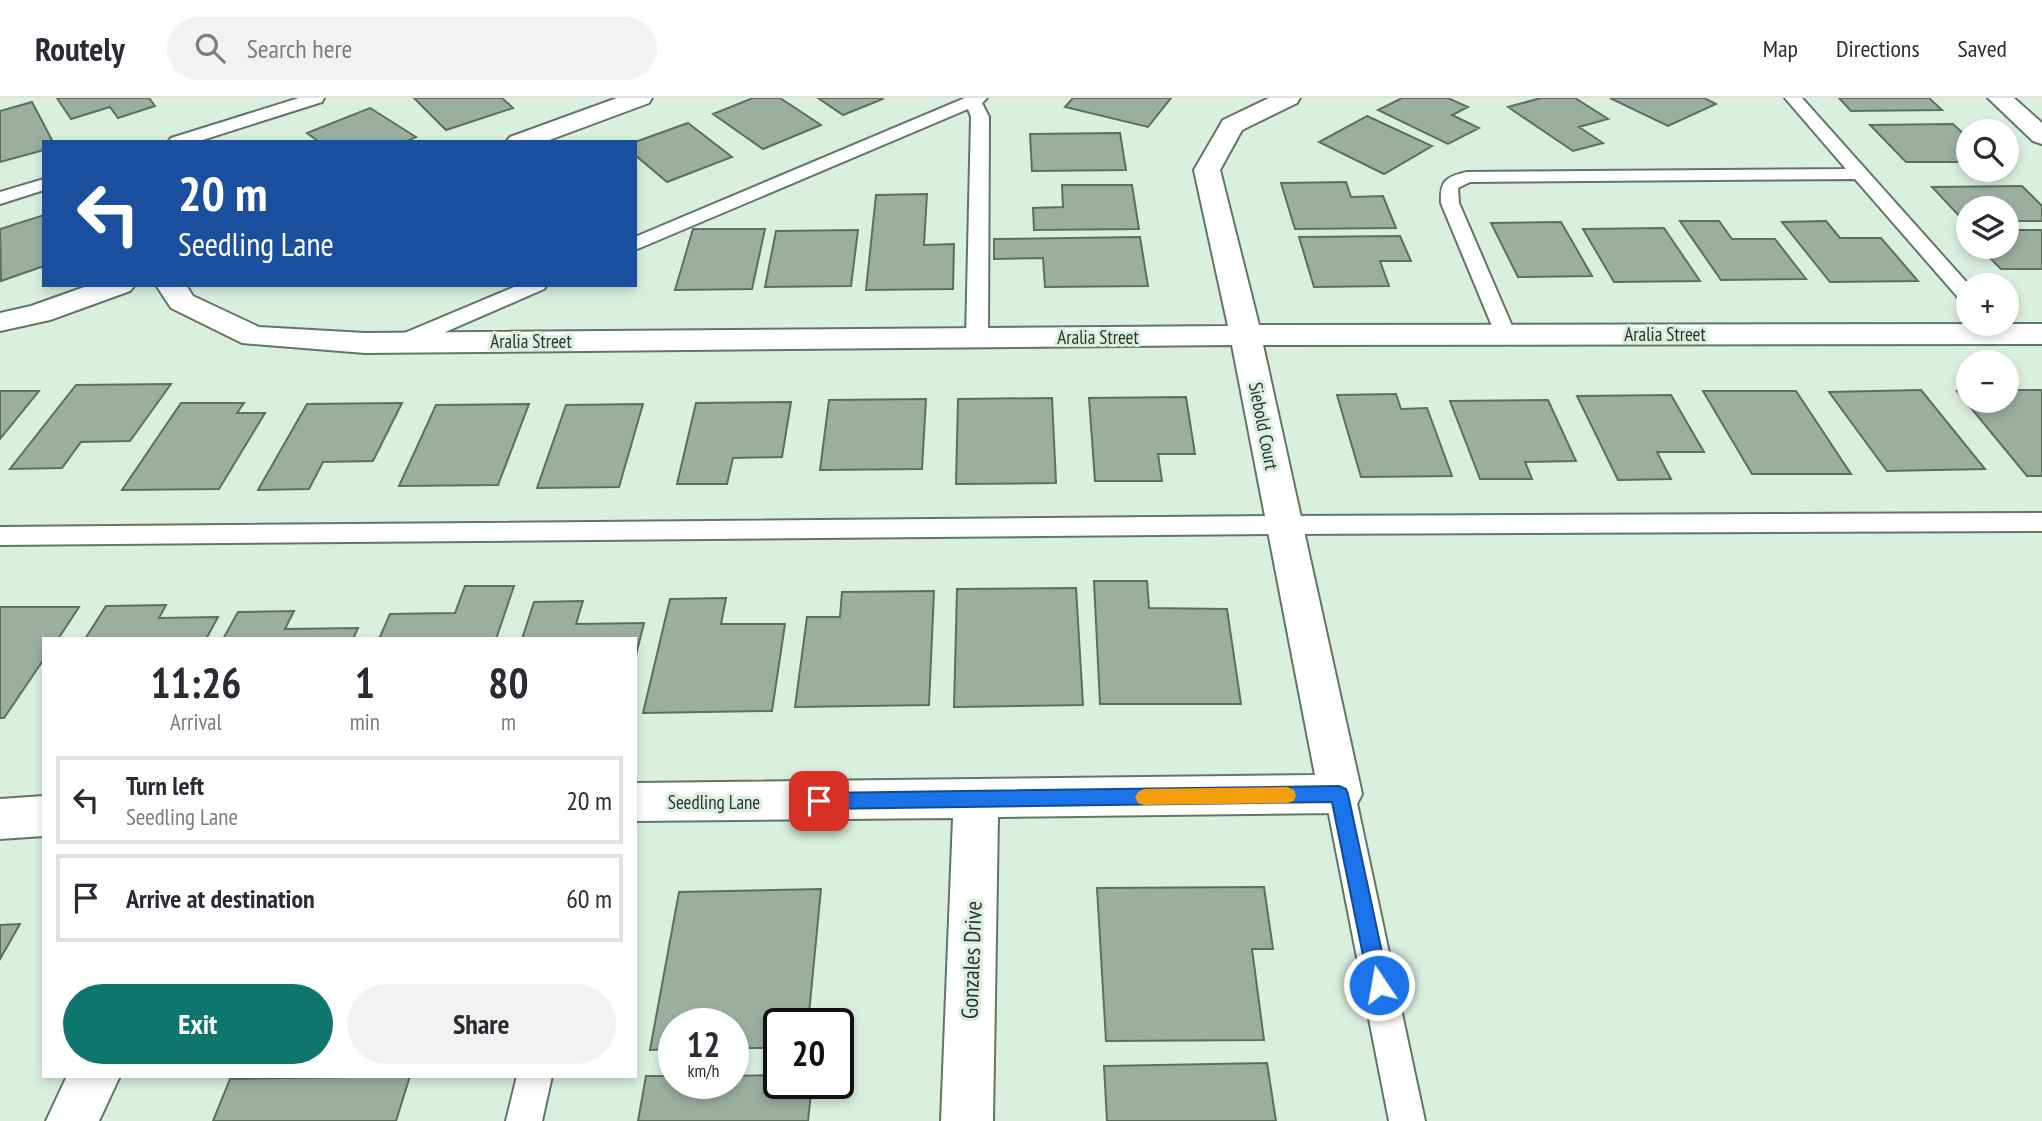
<!DOCTYPE html>
<html lang="en">
<head>
<meta charset="utf-8">
<style>
	body { margin:0; font-family:"PT Sans Narrow",sans-serif; background:#f2f2f3; color:#2b2b33; height:100vh; display:flex; flex-direction:column; font-size:26px; white-space:nowrap }
	* { box-sizing:border-box; margin:0 }
	p { font-size:23px; color:#7c7c81 }
	.icon { flex:none; width:38px; height:38px; fill:none; stroke:currentColor; stroke-width:2; stroke-linecap:round; stroke-linejoin:round }
	.map { position:relative; flex:1; overflow:hidden }
	.drawer { position:absolute; left:42px; top:539px; width:595px; height:441px; display:flex; flex-direction:column; background:#fff; border-radius:0px; box-shadow:0 4px 10px #0003 }
	.drawer>* { flex:none }
	.hud { position:absolute; left:42px; top:42px; width:595px; height:147px; border-radius:0px; box-shadow:0 4px 10px #0003; background:#1a4fa0; color:#fff; overflow:hidden }
	.buttons { position:absolute; left:1956px; top:21px; display:grid; gap:14px }
	.buttons a { display:grid; place-items:center; width:63px; height:63px; border-radius:50%; background:#fff; box-shadow:0 4px 10px #0003; font-size:35px }
	.speed { position:absolute; left:658px; top:910px; display:flex; gap:14px; font-size:35px; font-weight:700; text-align:center }
	.speed>* { display:grid; place-content:center; width:91px; height:91px; border-radius:50%; background:#fff; box-shadow:0 4px 10px #0003; line-height:1 }
	.speed small { font-size:18px; font-weight:400 }
	.speed .limit { border:4px solid #111; border-radius:10px; background:#fff; color:#111 }
	.pin { position:absolute; display:grid; place-items:center; width:60px; height:60px; color:#fff; margin:-30px; border-radius:14px; box-shadow:0 4px 10px #0006 }
	.me { position:absolute; width:77px; margin:-38px; rotate:348deg; stroke-linejoin:round; filter:drop-shadow(0 0 5px #0008) }
	.turn { display:flex; align-items:center; gap:24px; height:147px; padding:0 21px; font-size:32px }
	.turn .icon { width:91px; height:91px; stroke-width:2.5 }
	.turn b { display:block; font-size:49px; line-height:60px }
	.eta { display:flex; justify-content:space-evenly; align-items:center; height:119px; text-align:center }
	.eta b { font-size:42px; font-weight:600; line-height:49px }
	.action { display:flex; gap:14px; margin-top:auto; padding:14px 21px }
	.action a { flex:1; height:80px; border-radius:42px; background:#0f766e; color:#fff; font-size:28px; font-weight:600; line-height:80px; text-align:center }
	.action a+a { background:#f2f2f3; color:#2b2b33 }
	ul { padding:0; list-style:none }
	li { display:flex; align-items:center; gap:21px; height:88px; margin:0 14px 10px; padding:0 7px; border:4px solid #e1e1e2; border-radius:0px }
	li div { flex:1 }
	li b { display:block; font-size:26px }
	li em { font-style:normal }
	header { display:flex; align-items:center; gap:42px; box-sizing:border-box; height:98px; padding:0 35px; background:#fff; border-bottom:2px solid #e1e1e2 }
	header strong { font-size:33px }
	nav { display:flex; gap:38px; margin-inline-start:auto; font-size:24px }
	.search { width:490px; height:63px; background:#f2f2f3; display:flex; align-items:center; gap:18px; box-sizing:border-box; padding:0 24px; border-radius:38px; color:#7c7c81; font-size:26px }
	.map>svg:first-child { display:block }
</style>
</head>
<body>
<header>
<strong>Routely</strong>
<div class="search"><svg class="icon" aria-label="search" viewBox="0 0 24 24"><circle cx="10" cy="10" r="6"/><path d="M15 15l6 6"/></svg>Search here</div>
<nav><a>Map</a><a>Directions</a><a>Saved</a></nav>
</header>
<div class="map">
<svg width="2042" height="1023" viewBox="0 0 2042 1023">
	<rect width="100%" height="100%" fill="#d9f0df"/>
	<path fill="#9aafa0" stroke="#5b7061" stroke-width="2" d="M57,0H149L155,8L118,20L110,9L71,21Z
		M414,0H502L513,10L446,32Z
		M753,0H780L821,27L763,51L713,16Z
		M818,0H882L883,1L843,17Z
		M1073,0H1171L1148,29L1065,9Z
		M1402,0H1448L1468,9L1452,17L1479,30L1448,46L1378,12Z
		M1541,0H1575L1608,21L1579,29L1603,45L1573,53L1508,9Z
		M1610,0H1704L1716,6L1668,28Z
		M1839,0H1929L1942,12L1851,13Z
		M32,4L53,44H44V52L0,64V13Z
		M370,10L416,39L405,44H319L307,35Z
		M1367,18L1432,48L1384,76L1319,44Z
		M688,25L732,59L667,84L635,57V44Z
		M1953,26L1969,41V64H1906L1870,27Z
		M1120,35L1126,72L1032,73L1030,36Z
		M1346,84L1351,99L1383,98L1396,130L1295,131L1281,85Z
		M1062,87H1132L1139,131L1034,132L1033,110L1063,109Z
		M2022,88L2042,108V123H2007V110H1969V123H1964L1932,89Z
		M927,96L924,147L954,146L953,191L866,192L876,97Z
		M44,117V168L1,183L0,131Z
		M1680,123H1719L1732,141H1775L1806,181L1721,182Z
		M1826,123L1840,140H1881L1918,183L1830,184L1782,124Z
		M1561,124L1592,178L1518,179L1491,125Z
		M1664,130L1700,183L1614,184L1583,131Z
		M693,131H765L752,191L675,192Z
		M858,132L851,188L765,189L776,133Z
		M2007,132H2042V171H2001L1979,149H2007Z
		M1400,138L1411,163H1380L1389,188L1314,189L1299,139Z
		M1140,139L1148,188L1045,189L1043,160L994,161V141Z
		M171,286L130,343L81,344L62,370L10,371L76,287Z
		M1921,292L1985,371L1887,373L1829,294Z
		M2007,292H2042V378H2027L1957,293H1969V303H2007Z
		M0,293H39L0,341Z
		M1703,293H1796L1851,376H1752Z
		M1396,296L1401,311L1427,310L1452,378L1361,379L1337,297Z
		M1671,297L1704,354H1657L1671,381L1618,382L1577,298Z
		M1186,299L1195,356H1158L1162,383H1095L1089,300Z
		M1052,300L1056,385L956,386L958,301Z
		M926,301L922,371L820,372L829,302Z
		M1548,302L1576,363L1525,364L1532,381H1480L1450,303Z
		M791,304L782,359L733,360L727,386H677L696,305Z
		M181,305H244L237,315H265L219,391L122,392Z
		M402,305L373,363L323,364L309,391L258,392L307,306Z
		M529,306L498,387L399,388L436,307Z
		M643,306L619,389L537,390L566,307Z
		M1094,483H1147L1149,510L1227,511L1241,606H1100Z
		M465,488H514L496,541H379L390,516L455,515Z
		M1076,490L1083,607L954,609L957,491Z
		M934,493L929,607L795,609L807,519H840L842,494Z
		M726,500L721,526H785L772,613L643,615L670,501Z
		M583,503L576,526L644,525L635,561V541H522L534,504Z
		M166,507L159,520L218,519L206,541H85L106,508Z
		M0,509H79L58,541H44V561L4,620H0Z
		M294,513L285,531L358,530L353,541H223L238,514Z
		M1264,789L1273,851H1252L1264,942L1106,943L1097,790Z
		M821,791L808,926H779V950H733V926H674V951L650,952L679,794Z
		M20,826L0,861V827Z
		M1267,965L1276,1023H1107L1104,968Z
		M779,977V985H812L808,1023H638L646,978H674V985H733V978Z
		M410,978L396,1023H213L230,981Z"/>
	<g fill="none" stroke-linecap="round" stroke-linejoin="round">
		<defs>
			<path id="service" d="M299,0H324L322,4L196,44H168L171,40Z
				M965,0H987L982,5L989,19L988,240L984,245H970L966,240L971,19L968,11L635,152V139Z
				M1785,0H1802L1969,187V206L1962,204L1855,81L1470,84L1458,90L1459,105L1515,235L1511,240H1497L1441,105C1440,83 1445,79 1467,74L1846,71Z
				M44,81V92L0,106V94Z
				M519,187H547L544,191L411,249H395L392,244L395,239Z
				M2042,415V433L1284,436L0,447V429L1284,418Z
				M1340,683L1351,687L1355,696L1425,1023H1389L1325,696L1329,687Z
				M517,978H552L542,1023H506Z"/>
			<path id="minor" d="M617,0H652L649,5L544,44H506L510,39Z
				M1269,0H1300L1297,5L1242,32L1220,72L1259,227L2042,226V246L1263,247L1362,696L1355,710L1340,715L998,719L993,1023H941L953,720L635,723V685L1315,677L1232,247L365,255L242,245L171,210L156,187H186L193,198L259,229L365,235L1228,228L1194,72L1223,22Z
				M1988,0H2014L2042,25V46L2033,43Z
				M90,187H135L130,193L50,222L0,233V215L31,208Z
				M44,698V738L0,741V701Z
				M67,978H120L99,1023H46Z"/>
		</defs>
		<use href="#service" stroke="#627668" stroke-width="4"/>
		<use href="#minor" stroke="#627668" stroke-width="4"/>
		<use href="#service" fill="#fff" fill-rule="evenodd"/>
		<use href="#minor" fill="#fff" fill-rule="evenodd"/>
	</g>
	<path fill="#1a73e8" stroke="#114b97" stroke-width="2" d="M1339,688L1346,691L1348,696L1389,887L1386,894L1379,897L1372,894L1369,887L1332,704L819,711L812,708L810,703L812,697L819,695Z"/>
	<path fill="#f59e0b" d="M1287,689L1294,692L1296,697L1294,703L1287,705L1144,707L1138,705L1135,699L1138,694L1144,691Z"/>
	<g text-anchor="middle" dominant-baseline="central" stroke-width="6" stroke-linejoin="round" paint-order="stroke">
		<g font-size="19" fill="#2d352f" stroke="#d9f0df">
			<text x="1665" y="236">Aralia Street</text>
			<text x="1098" y="239">Aralia Street</text>
			<text x="531" y="243">Aralia Street</text>
			<text transform="translate(1264 328) rotate(79)">Siebold Court</text>
			<text x="714" y="704">Seedling Lane</text>
		</g>
		<g font-size="23" fill="#2d352f" stroke="#d9f0df">
			<text transform="translate(971 862) rotate(-88)">Gonzales Drive</text>
		</g>
	</g>
</svg>
<div class="buttons">
<a><svg class="icon" aria-label="search" viewBox="0 0 24 24"><circle cx="10" cy="10" r="6"/><path d="M15 15l6 6"/></svg></a>
<a><svg class="icon" aria-label="layers" viewBox="0 0 24 24"><path d="M12 4l9 5-9 5-9-5zM3 14l9 5 9-5"/></svg></a>
<a>+</a>
<a>−</a>
</div>
<div class="speed"><div>12<small>km/h</small></div><div class="limit">20</div></div>
<div class="pin" style="left:819px;top:703px;background:#d93025"><svg class="icon" aria-label="arrive" viewBox="0 0 24 24"><path d="M6 21V4h12l-3 4 3 4H6"/></svg></div>
<svg class="me" style="left:1379px;top:887px" viewBox="-20 -20 40 40"><circle r="17" fill="#1a73e8" stroke="#fff" stroke-width="3"/><path d="M0-11L8 9 0 5-8 9z" fill="#fff"/></svg>
<div class="hud">
<div class="turn"><svg class="icon" aria-label="left" viewBox="0 0 24 24"><path d="M17 20v-9H6M10 6l-5 5 5 5"/></svg><div><b>20 m</b>Seedling Lane</div></div>
</div>
<section class="drawer">
<div class="eta">
<div><b>11:26</b><p>Arrival</p></div>
<div><b>1</b><p>min</p></div>
<div><b>80</b><p>m</p></div>
</div>
<ul>
<li><svg class="icon" aria-label="left" viewBox="0 0 24 24"><path d="M17 20v-9H6M10 6l-5 5 5 5"/></svg><div><b>Turn left</b><p>Seedling Lane</p></div><em>20 m</em></li>
<li><svg class="icon" aria-label="arrive" viewBox="0 0 24 24"><path d="M6 21V4h12l-3 4 3 4H6"/></svg><div><b>Arrive at destination</b></div><em>60 m</em></li>
</ul>
<div class="action"><a>Exit</a><a>Share</a></div>
</section>
</div>
</body>
</html>
